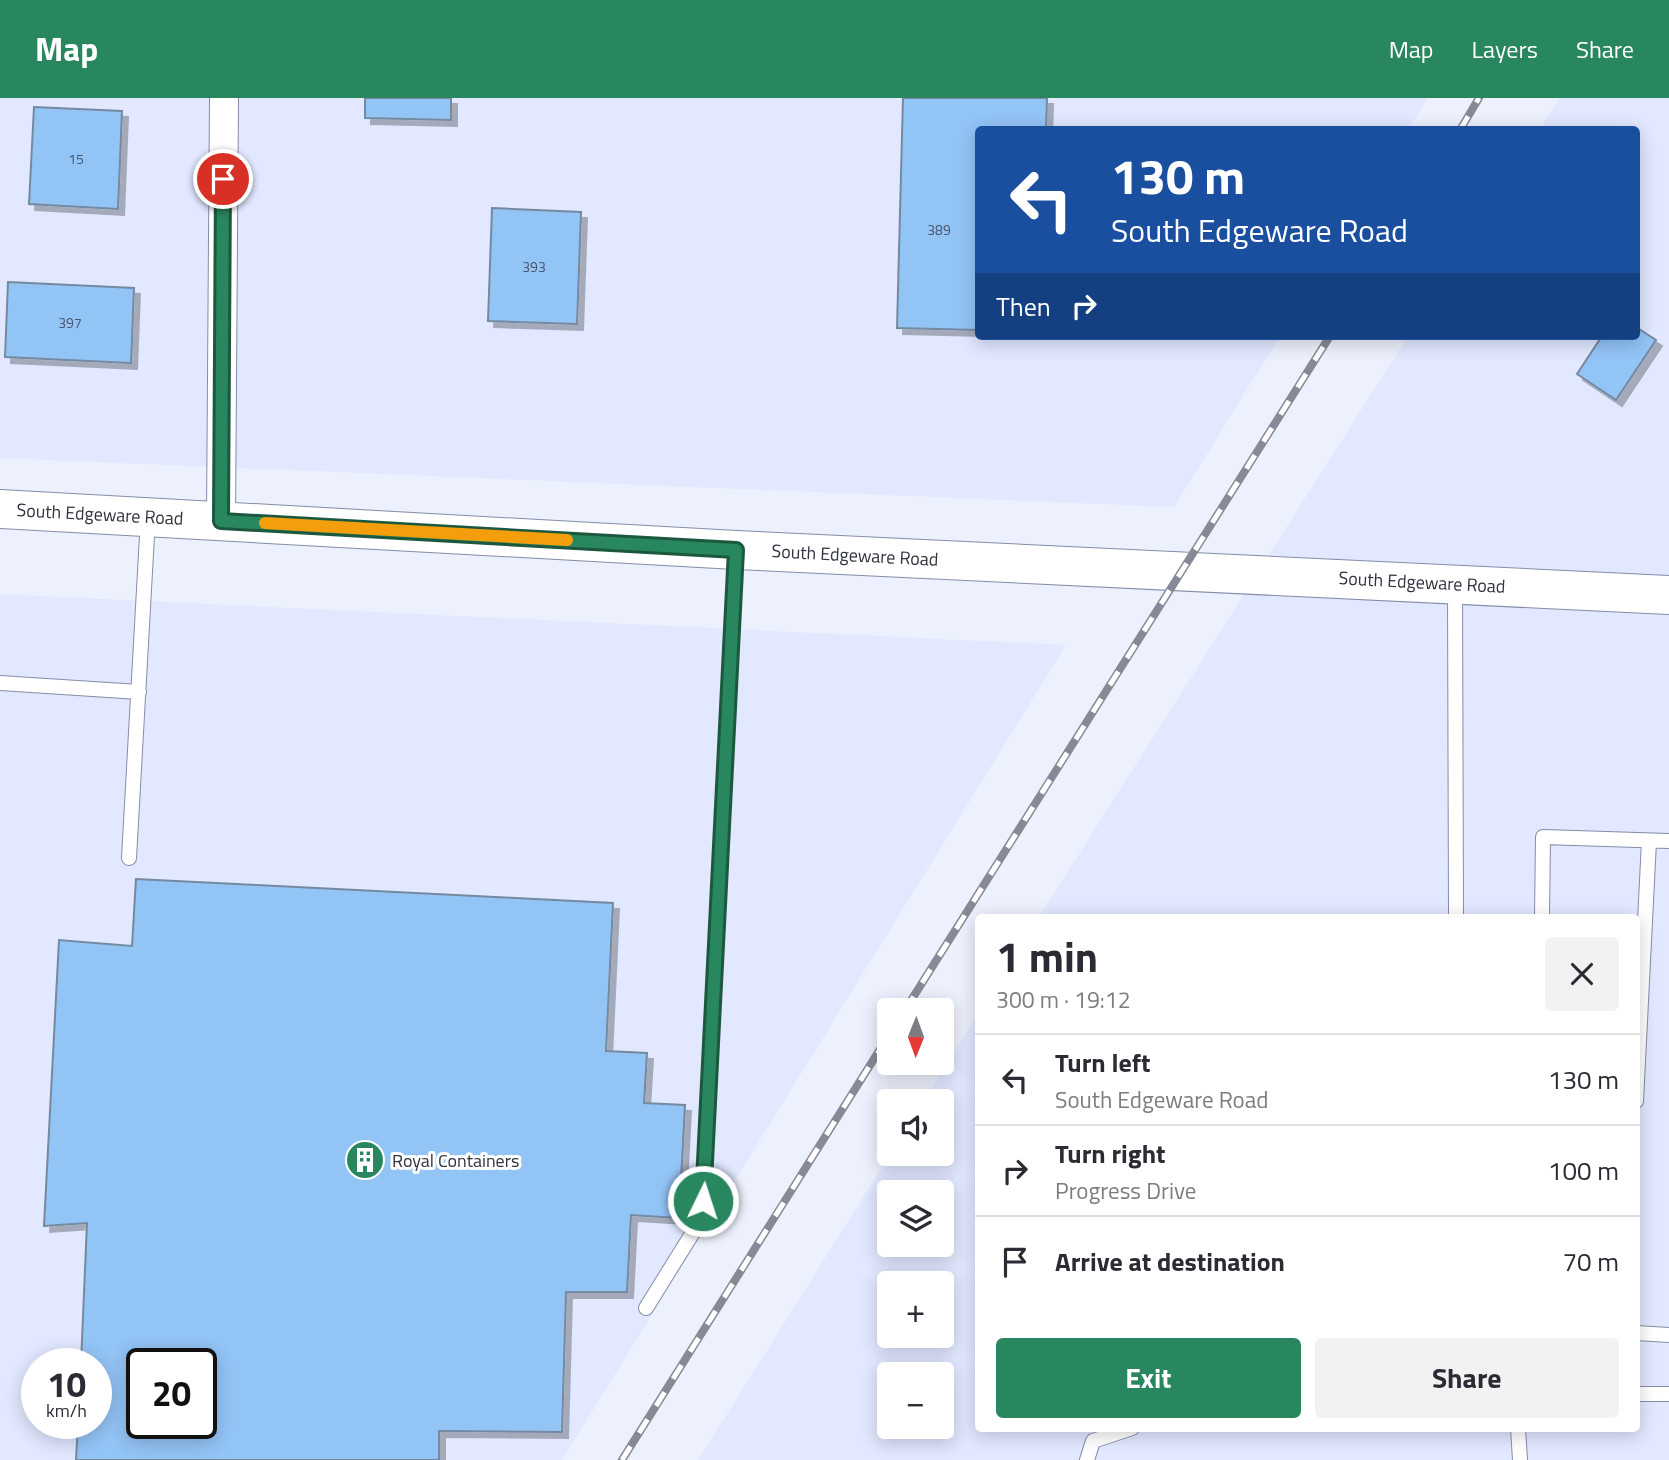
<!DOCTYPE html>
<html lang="en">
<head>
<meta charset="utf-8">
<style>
	body { margin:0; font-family:"Titillium Web",sans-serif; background:#f2f2f3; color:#2b2b33; height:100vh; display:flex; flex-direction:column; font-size:26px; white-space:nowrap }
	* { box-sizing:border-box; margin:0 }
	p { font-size:23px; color:#7c7c81 }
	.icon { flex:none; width:38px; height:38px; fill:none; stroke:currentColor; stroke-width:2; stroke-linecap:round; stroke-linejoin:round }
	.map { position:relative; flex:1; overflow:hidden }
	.sheet { position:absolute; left:975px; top:816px; width:665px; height:518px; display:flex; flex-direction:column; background:#fff; border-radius:7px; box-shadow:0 4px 18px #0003 }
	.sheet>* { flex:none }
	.hud { position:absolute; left:975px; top:28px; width:665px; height:214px; border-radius:7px; box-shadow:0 4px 18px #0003; background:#1a4fa0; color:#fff; overflow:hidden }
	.needle { width:46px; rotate:181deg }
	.controls { position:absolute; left:877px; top:900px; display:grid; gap:14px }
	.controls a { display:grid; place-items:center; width:77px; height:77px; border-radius:7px; background:#fff; box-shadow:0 4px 18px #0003; font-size:35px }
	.speed { position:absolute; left:21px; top:1250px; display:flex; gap:14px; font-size:35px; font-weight:700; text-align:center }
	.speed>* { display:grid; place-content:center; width:91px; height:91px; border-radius:50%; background:#fff; box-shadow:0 4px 18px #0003; line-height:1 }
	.speed small { font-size:18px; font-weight:400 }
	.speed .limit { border:4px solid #111; border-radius:10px; background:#fff; color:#111 }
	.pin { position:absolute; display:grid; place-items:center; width:60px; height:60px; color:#fff; margin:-30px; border:4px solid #fff; border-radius:50%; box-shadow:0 2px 7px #0007 }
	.me { position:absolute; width:77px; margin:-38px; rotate:4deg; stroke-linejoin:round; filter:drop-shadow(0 0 5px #0008) }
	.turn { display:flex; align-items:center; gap:24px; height:147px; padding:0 21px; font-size:32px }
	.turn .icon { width:91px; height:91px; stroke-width:2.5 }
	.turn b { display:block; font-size:49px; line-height:60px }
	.then { display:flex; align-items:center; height:66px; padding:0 21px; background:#0003; gap:14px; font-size:26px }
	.round { display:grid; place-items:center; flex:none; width:74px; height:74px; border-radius:7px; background:#f2f2f3 }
	.summary { display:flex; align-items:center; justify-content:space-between; height:119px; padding:0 21px }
	h1 { font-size:42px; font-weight:700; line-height:52px }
	.button { display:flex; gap:14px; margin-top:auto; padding:14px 21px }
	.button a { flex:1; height:80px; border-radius:7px; background:#29875f; color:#fff; font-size:28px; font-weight:700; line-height:80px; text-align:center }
	.button a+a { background:#f2f2f3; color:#2b2b33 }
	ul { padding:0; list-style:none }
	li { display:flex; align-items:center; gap:21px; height:91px; padding:0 21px; border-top:2px solid #e1e1e2 }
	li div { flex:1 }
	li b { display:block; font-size:26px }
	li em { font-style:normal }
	header { display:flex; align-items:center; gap:42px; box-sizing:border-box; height:98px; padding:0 35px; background:#29875f; color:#fff }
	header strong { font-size:33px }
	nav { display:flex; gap:38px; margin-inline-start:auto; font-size:24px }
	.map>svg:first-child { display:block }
</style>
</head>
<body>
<header>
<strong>Map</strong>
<nav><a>Map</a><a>Layers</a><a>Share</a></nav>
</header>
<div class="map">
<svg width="1669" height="1362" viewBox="0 0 1669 1362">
	<defs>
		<filter id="shadow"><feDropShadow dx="6" dy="6" stdDeviation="0" flood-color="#0004"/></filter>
	</defs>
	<rect width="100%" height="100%" fill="#edf1fd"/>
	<path fill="#e1e8ff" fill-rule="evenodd" d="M0,0H1428L1408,31L978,32V238H1280L1174,409L0,360Z
		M1560,0H1669V1362H698L891,1055H942V1003H924L978,916V1330H1636V819H1039L1408,238H1636V32L1540,31ZM889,1094H942V1146H889ZM889,1185H942V1237H889ZM889,1276H942V1328H889Z
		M0,496L1066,547L562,1362H0ZM37,1265H96V1325H37ZM142,1265H201V1325H142Z"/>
	<path fill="#93c4f6" stroke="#748aa0" stroke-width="2" fill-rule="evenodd" filter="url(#shadow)" d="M365,0H451V22L365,20Z
		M903,0H1047L1046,32H978V232L897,230Z
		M34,9L122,13L118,111L29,106Z
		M492,110L581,114L577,226L488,223Z
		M8,184L134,190L131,265L5,259Z
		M1636,229L1656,242L1616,302L1577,276L1602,238H1636Z
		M136,781L613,805L606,953L647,955L644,1005L685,1007L679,1120L631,1117L627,1194H566L562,1334L439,1333V1362H76L78,1325H96V1265H81L87,1125L44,1128L59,842L132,848ZM142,1265H201V1325H142Z"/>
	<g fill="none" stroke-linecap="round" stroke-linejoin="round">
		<defs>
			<path id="service" d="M1455,488L1456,819
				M0,585L139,594
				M129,760L148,420
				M1542,819L1543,739L1669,743
				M1636,1003L1649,743
				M646,1210L692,1136L703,1103L736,453
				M1636,1235L1669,1237
				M1636,1296H1669
				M1518,1330L1520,1362
				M1087,1362L1093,1343L1132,1330"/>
			<path id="minor" d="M221,423L224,0"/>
			<path id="secondary" d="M0,411L736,452L1669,497"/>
		</defs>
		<use href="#service" stroke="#848da8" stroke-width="16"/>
		<use href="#minor" stroke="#848da8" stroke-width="30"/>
		<use href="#secondary" stroke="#848da8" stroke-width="40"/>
		<use href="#service" stroke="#fff" stroke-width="14"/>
		<use href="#minor" stroke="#fff" stroke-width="28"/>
		<use href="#secondary" stroke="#fff" stroke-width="38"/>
		<defs>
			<path id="rail" d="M1460,32L1479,0
				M905,912L1330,238
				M622,1362L889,937"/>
		</defs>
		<use href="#rail" stroke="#878a96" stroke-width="8"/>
		<use href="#rail" stroke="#fff" stroke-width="5" stroke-dasharray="16" stroke-linecap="butt"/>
	</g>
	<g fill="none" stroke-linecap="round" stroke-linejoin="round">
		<defs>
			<path id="route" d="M223,81L221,423L736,452L703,1103"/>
		</defs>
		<use href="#route" stroke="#1b583e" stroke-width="18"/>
		<use href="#route" stroke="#29875f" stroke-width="12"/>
		<path stroke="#f59e0b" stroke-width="12" d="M265,425L567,442"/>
	</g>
	<defs>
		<symbol id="building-disc" viewBox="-11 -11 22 22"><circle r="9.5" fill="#29875f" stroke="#fff"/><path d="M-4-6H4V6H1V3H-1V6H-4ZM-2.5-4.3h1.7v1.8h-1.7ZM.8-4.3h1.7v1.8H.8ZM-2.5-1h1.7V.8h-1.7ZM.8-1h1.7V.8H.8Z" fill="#fff"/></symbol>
	</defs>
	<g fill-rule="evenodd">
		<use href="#building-disc" x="343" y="1040" width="44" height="44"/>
	</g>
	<g text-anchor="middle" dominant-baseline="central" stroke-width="6" stroke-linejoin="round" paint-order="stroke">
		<g font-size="14" fill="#4a586e">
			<text x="76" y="60">15</text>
			<text x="939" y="131">389</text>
			<text x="534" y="168">393</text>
			<text x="70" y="224">397</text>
		</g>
		<g font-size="18" fill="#313440" stroke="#fff">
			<text transform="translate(100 416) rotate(3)">South Edgeware Road</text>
			<text transform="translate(855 457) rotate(3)">South Edgeware Road</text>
			<text transform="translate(1422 484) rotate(3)">South Edgeware Road</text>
		</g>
		<g font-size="18" fill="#313440" stroke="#fff" text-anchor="start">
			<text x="392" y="1062">Royal Containers</text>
		</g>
	</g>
</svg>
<div class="controls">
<a><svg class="needle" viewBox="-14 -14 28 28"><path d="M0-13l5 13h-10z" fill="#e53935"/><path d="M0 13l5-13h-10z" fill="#7c7c81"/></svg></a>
<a><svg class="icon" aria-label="sound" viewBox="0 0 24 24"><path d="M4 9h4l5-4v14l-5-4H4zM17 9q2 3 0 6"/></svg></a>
<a><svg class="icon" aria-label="layers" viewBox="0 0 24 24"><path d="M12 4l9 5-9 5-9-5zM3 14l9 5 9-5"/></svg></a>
<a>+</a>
<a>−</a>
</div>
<div class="speed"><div>10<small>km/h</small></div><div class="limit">20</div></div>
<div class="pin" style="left:223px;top:81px;background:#d93025"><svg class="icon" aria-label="arrive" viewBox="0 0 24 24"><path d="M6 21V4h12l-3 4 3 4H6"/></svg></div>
<svg class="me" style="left:703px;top:1103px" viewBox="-20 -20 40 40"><circle r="17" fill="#29875f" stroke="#fff" stroke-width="3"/><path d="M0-11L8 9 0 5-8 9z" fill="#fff"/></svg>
<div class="hud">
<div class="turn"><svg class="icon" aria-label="left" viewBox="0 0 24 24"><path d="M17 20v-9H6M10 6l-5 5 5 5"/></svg><div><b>130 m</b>South Edgeware Road</div></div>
<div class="then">Then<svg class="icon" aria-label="right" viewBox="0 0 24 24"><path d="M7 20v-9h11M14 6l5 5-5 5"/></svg></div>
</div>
<section class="sheet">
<div class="summary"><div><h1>1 min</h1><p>300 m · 19:12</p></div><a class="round"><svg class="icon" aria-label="close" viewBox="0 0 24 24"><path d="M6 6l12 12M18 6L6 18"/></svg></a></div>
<ul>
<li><svg class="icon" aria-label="left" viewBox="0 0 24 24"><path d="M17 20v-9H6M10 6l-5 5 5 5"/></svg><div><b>Turn left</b><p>South Edgeware Road</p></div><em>130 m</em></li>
<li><svg class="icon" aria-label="right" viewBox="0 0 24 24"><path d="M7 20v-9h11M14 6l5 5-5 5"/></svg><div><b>Turn right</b><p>Progress Drive</p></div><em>100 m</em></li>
<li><svg class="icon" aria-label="arrive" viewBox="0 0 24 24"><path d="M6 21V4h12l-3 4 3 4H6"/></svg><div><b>Arrive at destination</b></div><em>70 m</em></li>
</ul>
<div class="button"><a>Exit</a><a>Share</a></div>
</section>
</div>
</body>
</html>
